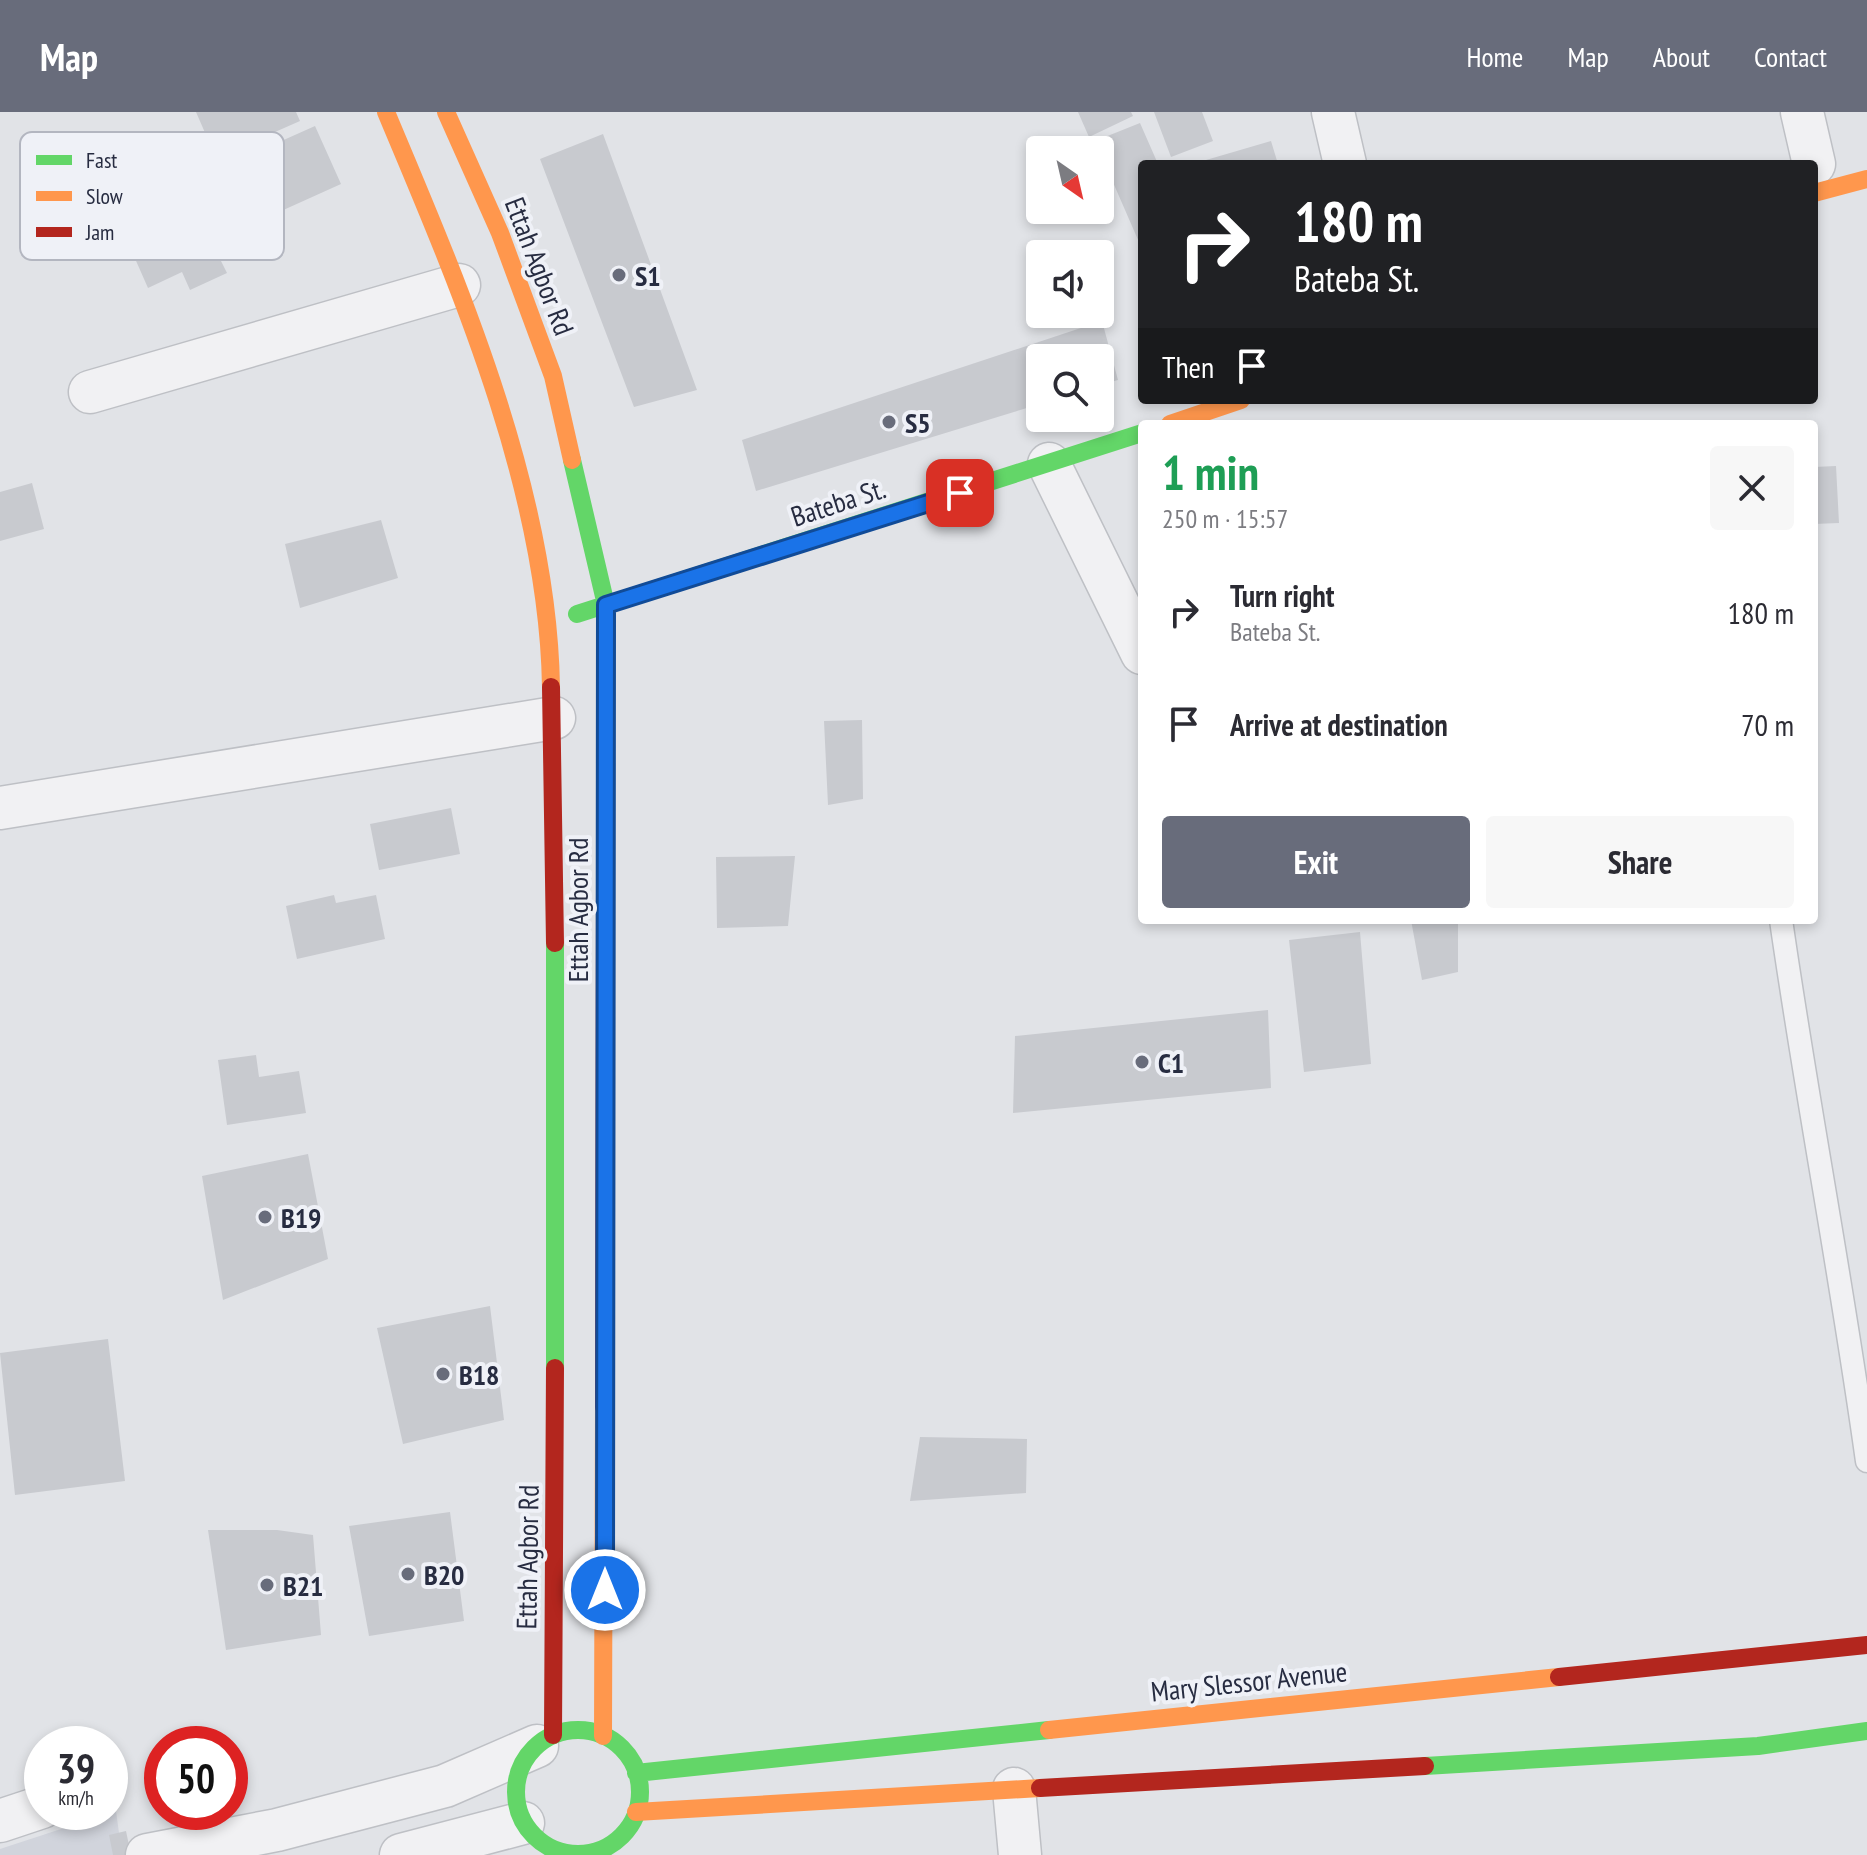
<!DOCTYPE html>
<html lang="en">
<head>
<meta charset="utf-8">
<style>
	body { margin:0; font-family:"PT Sans Narrow",sans-serif; background:#f7f7f7; color:#2b2b33; height:100vh; display:flex; flex-direction:column; font-size:30px; white-space:nowrap }
	* { box-sizing:border-box; margin:0 }
	p { font-size:26px; color:#7c7c81 }
	.icon { flex:none; width:44px; height:44px; fill:none; stroke:currentColor; stroke-width:2; stroke-linecap:round; stroke-linejoin:round }
	.map { position:relative; flex:1; overflow:hidden }
	.details { position:absolute; left:1138px; top:308px; width:680px; height:504px; display:flex; flex-direction:column; background:#fff; border-radius:8px; box-shadow:0 4px 12px #0003 }
	.details>* { flex:none }
	.hud { position:absolute; left:1138px; top:48px; width:680px; height:244px; border-radius:8px; box-shadow:0 4px 12px #0003; background:#202124; color:#fff; overflow:hidden }
	.needle { width:52px; rotate:146deg }
	.tools { position:absolute; left:1026px; top:24px; display:grid; gap:16px }
	.tools a { display:grid; place-items:center; width:88px; height:88px; border-radius:8px; background:#fff; box-shadow:0 4px 12px #0003; font-size:40px }
	.speed { position:absolute; left:24px; top:1614px; display:flex; gap:16px; font-size:40px; font-weight:700; text-align:center }
	.speed>* { display:grid; place-content:center; width:104px; height:104px; border-radius:50%; background:#fff; box-shadow:0 4px 12px #0003; line-height:1 }
	.speed small { font-size:20px; font-weight:400 }
	.speed .limit { border:12px solid #d22; background:#fff; color:#111 }
	.pin { position:absolute; display:grid; place-items:center; width:68px; height:68px; color:#fff; margin:-34px; border-radius:16px; box-shadow:0 4px 12px #0006 }
	.me { position:absolute; width:88px; margin:-44px; rotate:0deg; stroke-linejoin:round; filter:drop-shadow(0 0 6px #0008) }
	.turn { display:flex; align-items:center; gap:28px; height:168px; padding:0 24px; font-size:36px }
	.turn .icon { width:104px; height:104px; stroke-width:2.5 }
	.turn b { display:block; font-size:56px; line-height:68px }
	.then { display:flex; align-items:center; height:76px; padding:0 24px; background:#0003; gap:16px; font-size:30px }
	.round { display:grid; place-items:center; flex:none; width:84px; height:84px; border-radius:8px; background:#f7f7f7 }
	.headline { display:flex; align-items:center; justify-content:space-between; height:136px; padding:0 24px }
	h1 { font-size:48px; font-weight:700; line-height:60px; color:#1e9e55 }
	.primary-button { display:flex; gap:16px; margin-top:auto; padding:16px 24px }
	.primary-button a { flex:1; height:92px; border-radius:8px; background:#686c7b; color:#fff; font-size:32px; font-weight:700; line-height:92px; text-align:center }
	.primary-button a+a { background:#f7f7f7; color:#2b2b33 }
	ul { padding:0; list-style:none }
	li { display:flex; align-items:center; gap:24px; height:112px; padding:0 24px }
	li div { flex:1 }
	li b { display:block; font-size:30px }
	li em { font-style:normal }
	header { display:flex; align-items:center; gap:48px; box-sizing:border-box; height:112px; padding:0 40px; background:#686c7b; color:#fff }
	header strong { font-size:38px }
	nav { display:flex; gap:44px; margin-inline-start:auto; font-size:28px }
	.map>svg:first-child { display:block }
</style>
</head>
<body>
<header>
<strong>Map</strong>
<nav><a>Home</a><a>Map</a><a>About</a><a>Contact</a></nav>
</header>
<div class="map">
<svg width="1867" height="1743" viewBox="0 0 1867 1743">
	<rect width="100%" height="100%" fill="#e1e3e7"/>
	<path fill="#d1d4dc" d="M116,1699L122,1743H0V1737Z"/>
	<path fill="#c8cacf" d="M196,0H296L300,9L216,46Z
		M1078,0H1131L1133,4L1089,25Z
		M1154,0H1202L1213,29L1171,45Z
		M1140,11L1158,52H1142V137L1095,29Z
		M315,14L341,72L239,118L214,59Z
		M603,22L697,278L634,295L540,47Z
		M1271,29L1278,52H1207L1206,48Z
		M208,67L237,132L217,141L227,161L190,178L182,160L148,176L118,108Z
		M1102,209L1118,268L1100,273V246H1040V292L756,379L742,328Z
		M1836,354L1839,411L1814,412V355Z
		M32,371L44,417L0,429V380Z
		M381,408L398,466L300,496L285,432Z
		M862,608L863,687L828,693L824,609Z
		M451,696L460,742L379,758L370,712Z
		M795,744L788,814L717,816L716,745Z
		M334,783L336,791L376,783L385,827L297,847L286,794Z
		M1411,808H1458V860L1422,868Z
		M1360,820L1371,952L1304,960L1289,828Z
		M1268,898L1271,976L1013,1001L1015,924Z
		M256,943L259,965L299,959L306,1001L227,1013L218,948Z
		M308,1042L328,1147L223,1188L202,1064Z
		M490,1194L504,1308L403,1332L377,1216Z
		M108,1227L125,1369L15,1383L0,1241Z
		M920,1325L1027,1327L1026,1381L910,1389Z
		M450,1400L464,1509L369,1524L349,1414Z
		M208,1418H277L313,1423L321,1523L226,1538Z
		M126,1719L131,1743H113L109,1723Z"/>
	<g fill="none" stroke-linecap="round" stroke-linejoin="round">
		<defs>
			<path id="lane" d="M1781,808C1807,989 1842,1168 1867,1349"/>
			<path id="street" d="M1333,0L1345,52
				M1802,0L1814,52
				M90,280L459,173
				M1049,352L1142,541
				M0,696L554,606
				M1014,1677L1020,1743
				M0,1709L42,1695
				M147,1743L277,1718L445,1674L537,1634
				M401,1743L523,1711"/>
		</defs>
		<use href="#lane" stroke="#bec0c5" stroke-width="25"/>
		<use href="#street" stroke="#bec0c5" stroke-width="45"/>
		<use href="#lane" stroke="#f1f1f3" stroke-width="22"/>
		<use href="#street" stroke="#f1f1f3" stroke-width="42"/>
		<path stroke="#63d668" stroke-width="18" d="M572,348L606,493L605,778
			M577,502L1142,321
			M555,831V1256
			M516 1680a62 62 0 1 1 124 0a62 62 0 1 1-124 0Z
			M1425,1654L1758,1634L1867,1619
			M636,1661L1049,1618"/>
		<path stroke="#ff974d" stroke-width="18" d="M386,0C461,178 548,380 551,575
			M446,0L500,121L553,264L572,348
			M1814,81L1867,67
			M1170,312L1241,288
			M1049,1618L1559,1565
			M603,1624L604,1295
			M636,1700L1040,1676"/>
		<path stroke="#b3261e" stroke-width="18" d="M551,575L555,831
			M604,1295L605,778
			M1559,1565L1867,1533
			M553,1623L555,1256
			M1040,1676L1425,1654"/>
	</g>
	<g fill="none" stroke-linecap="round" stroke-linejoin="round">
		<defs>
			<path id="route" d="M605,1478L606,493L960,381"/>
		</defs>
		<use href="#route" stroke="#114b97" stroke-width="20"/>
		<use href="#route" stroke="#1a73e8" stroke-width="14"/>
	</g>
	<g fill="#686c7b" stroke="#eff1f7" stroke-width="3">
		<circle cx="619" cy="163" r="8"/>
		<circle cx="889" cy="310" r="8"/>
		<circle cx="1142" cy="950" r="8"/>
		<circle cx="265" cy="1105" r="8"/>
		<circle cx="443" cy="1262" r="8"/>
		<circle cx="408" cy="1462" r="8"/>
		<circle cx="267" cy="1473" r="8"/>
	</g>
	<g text-anchor="middle" dominant-baseline="central" stroke-width="8" stroke-linejoin="round" paint-order="stroke">
		<g font-size="28" fill="#272c41" stroke="#eff1f7">
			<text transform="translate(540 154) rotate(69)">Ettah Agbor Rd</text>
			<text transform="translate(838 390) rotate(-18)">Bateba St.</text>
			<text transform="translate(577 798) rotate(-90)">Ettah Agbor Rd</text>
			<text transform="translate(527 1445) rotate(-89)">Ettah Agbor Rd</text>
			<text transform="translate(1249 1569) rotate(-6)">Mary Slessor Avenue</text>
		</g>
		<g font-size="28" font-weight="bold" fill="#272c41" stroke="#eff1f7" text-anchor="start">
			<text x="635" y="163">S1</text>
			<text x="905" y="310">S5</text>
			<text x="1158" y="950">C1</text>
			<text x="281" y="1105">B19</text>
			<text x="459" y="1262">B18</text>
			<text x="424" y="1462">B20</text>
			<text x="283" y="1473">B21</text>
		</g>
	</g>
	<rect x="20" y="20" width="264" height="128" rx="12" fill="#eff1f7" stroke="#b3b6c0" stroke-width="2"/>
	<rect x="36" y="43" width="36" height="10" fill="#63d668"/>
	<rect x="36" y="79" width="36" height="10" fill="#ff974d"/>
	<rect x="36" y="115" width="36" height="10" fill="#b3261e"/>
	<g font-size="22" fill="#272c41">
		<text x="86" y="56">Fast</text>
		<text x="86" y="92">Slow</text>
		<text x="86" y="128">Jam</text>
	</g>
</svg>
<div class="tools">
<a><svg class="needle" viewBox="-14 -14 28 28"><path d="M0-13l5 13h-10z" fill="#e53935"/><path d="M0 13l5-13h-10z" fill="#7c7c81"/></svg></a>
<a><svg class="icon" aria-label="sound" viewBox="0 0 24 24"><path d="M4 9h4l5-4v14l-5-4H4zM17 9q2 3 0 6"/></svg></a>
<a><svg class="icon" aria-label="search" viewBox="0 0 24 24"><circle cx="10" cy="10" r="6"/><path d="M15 15l6 6"/></svg></a>
</div>
<div class="speed"><div>39<small>km/h</small></div><div class="limit">50</div></div>
<div class="pin" style="left:960px;top:381px;background:#d93025"><svg class="icon" aria-label="arrive" viewBox="0 0 24 24"><path d="M6 21V4h12l-3 4 3 4H6"/></svg></div>
<svg class="me" style="left:605px;top:1478px" viewBox="-20 -20 40 40"><circle r="17" fill="#1a73e8" stroke="#fff" stroke-width="3"/><path d="M0-11L8 9 0 5-8 9z" fill="#fff"/></svg>
<div class="hud">
<div class="turn"><svg class="icon" aria-label="right" viewBox="0 0 24 24"><path d="M7 20v-9h11M14 6l5 5-5 5"/></svg><div><b>180 m</b>Bateba St.</div></div>
<div class="then">Then<svg class="icon" aria-label="arrive" viewBox="0 0 24 24"><path d="M6 21V4h12l-3 4 3 4H6"/></svg></div>
</div>
<section class="details">
<div class="headline"><div><h1>1 min</h1><p>250 m · 15:57</p></div><a class="round"><svg class="icon" aria-label="close" viewBox="0 0 24 24"><path d="M6 6l12 12M18 6L6 18"/></svg></a></div>
<ul>
<li><svg class="icon" aria-label="right" viewBox="0 0 24 24"><path d="M7 20v-9h11M14 6l5 5-5 5"/></svg><div><b>Turn right</b><p>Bateba St.</p></div><em>180 m</em></li>
<li><svg class="icon" aria-label="arrive" viewBox="0 0 24 24"><path d="M6 21V4h12l-3 4 3 4H6"/></svg><div><b>Arrive at destination</b></div><em>70 m</em></li>
</ul>
<div class="primary-button"><a>Exit</a><a>Share</a></div>
</section>
</div>
</body>
</html>
